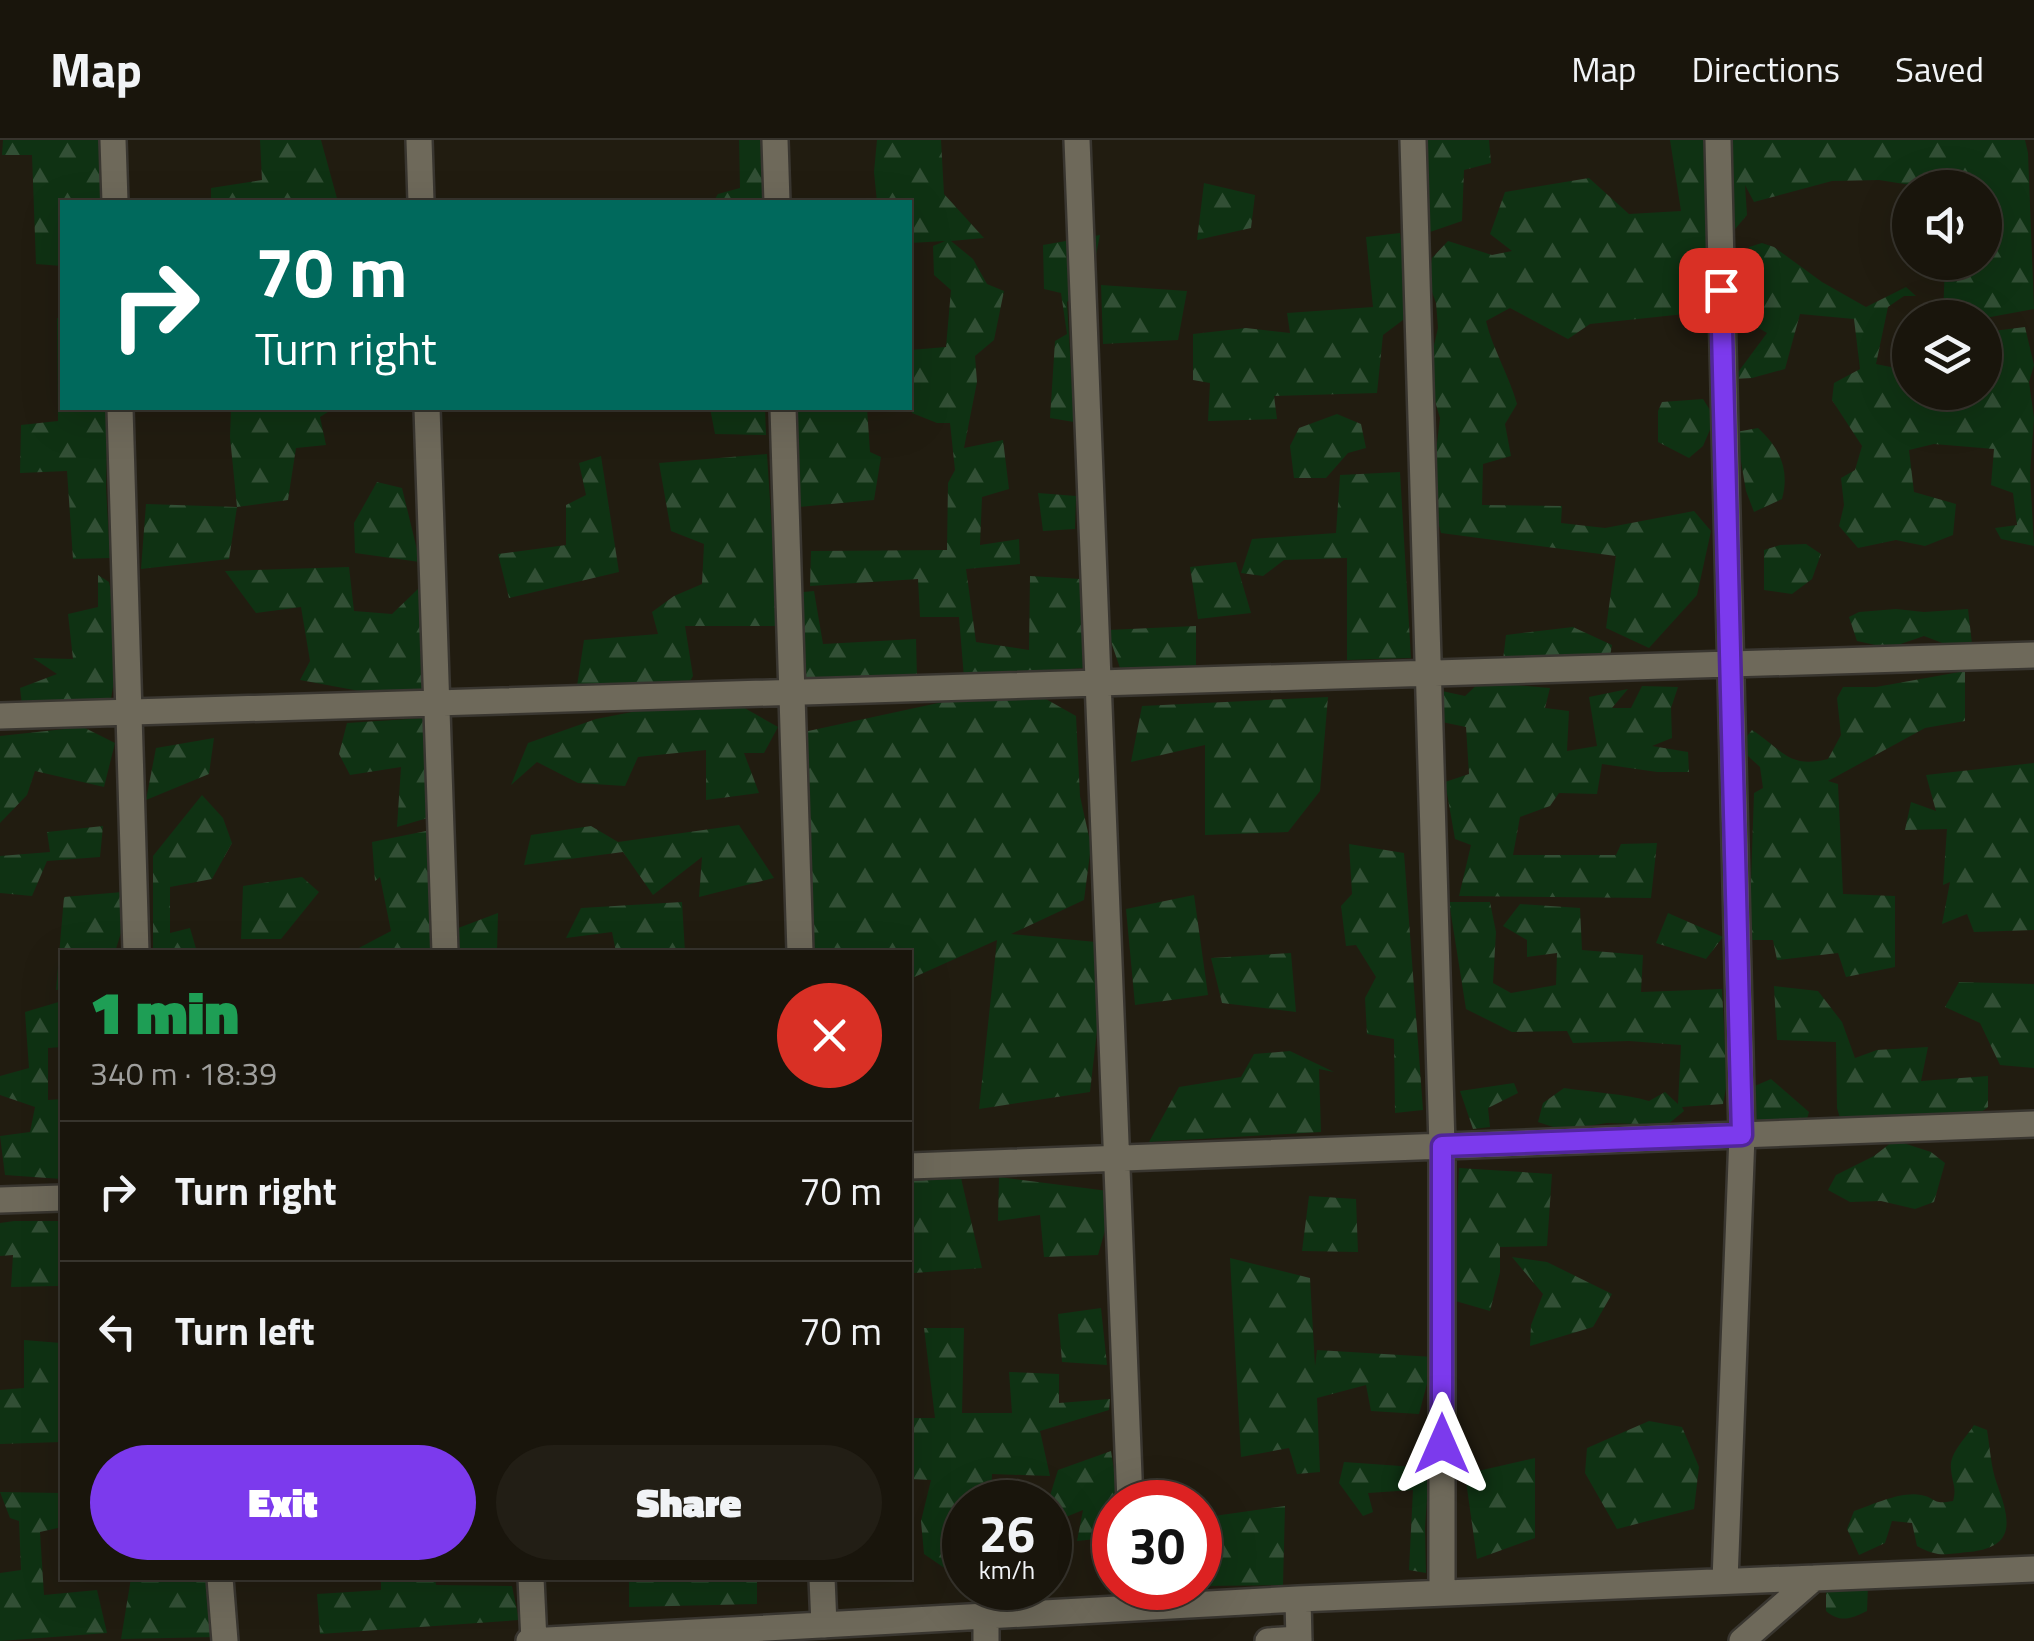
<!DOCTYPE html>
<html lang="en">
<head>
<meta charset="utf-8">
<style>
	body { margin:0; font-family:"Titillium Web",sans-serif; background:#221e15; color:#f1f3f6; height:100vh; display:flex; flex-direction:column; font-size:38px; white-space:nowrap }
	* { box-sizing:border-box; margin:0 }
	p { font-size:32px; color:#9f9f9d }
	.icon { flex:none; width:55px; height:55px; fill:none; stroke:currentColor; stroke-width:2; stroke-linecap:round; stroke-linejoin:round }
	.map { position:relative; flex:1; overflow:hidden }
	.panel { position:absolute; left:60px; top:810px; width:852px; height:630px; display:flex; flex-direction:column; background:#19150c; border-radius:0px; box-shadow:0 10px 40px #0002,0 0 0 2px #37342d }
	.panel>* { flex:none }
	.guide { position:absolute; left:60px; top:60px; width:852px; height:210px; border-radius:0px; box-shadow:0 10px 40px #0002,0 0 0 2px #37342d; background:#00695c; color:#fff; overflow:hidden }
	.tools { position:absolute; left:1892px; top:30px; display:grid; gap:20px }
	.tools a { display:grid; place-items:center; width:110px; height:110px; border-radius:50%; background:#19150c; box-shadow:0 10px 40px #0002,0 0 0 2px #37342d; font-size:50px }
	.speed { position:absolute; left:942px; top:1340px; display:flex; gap:20px; font-size:50px; font-weight:700; text-align:center }
	.speed>* { display:grid; place-content:center; width:130px; height:130px; border-radius:50%; background:#19150c; box-shadow:0 10px 40px #0002,0 0 0 2px #37342d; line-height:1 }
	.speed small { font-size:25px; font-weight:400 }
	.speed .limit { border:15px solid #d22; background:#fff; color:#111 }
	.pin { position:absolute; display:grid; place-items:center; width:85px; height:85px; color:#fff; margin:-42px; border-radius:20px; box-shadow:0 5px 15px #0006 }
	.me { position:absolute; width:110px; margin:-55px; rotate:0deg; stroke-linejoin:round; filter:drop-shadow(0 0 8px #0008) }
	.turn { display:flex; align-items:center; gap:35px; height:210px; padding:0 30px; font-size:45px }
	.turn .icon { width:130px; height:130px; stroke-width:2.5 }
	.turn b { display:block; font-size:70px; line-height:85px }
	.round { display:grid; place-items:center; flex:none; width:105px; height:105px; border-radius:52px; background:#221e15 }
	.headline { display:flex; align-items:center; justify-content:space-between; height:170px; padding:0 30px }
	h1 { font-size:60px; font-weight:800; line-height:75px; color:#1e9e55 }
	.cta { display:flex; gap:20px; margin-top:auto; padding:20px 30px }
	.cta a { flex:1; height:115px; border-radius:60px; background:#7c3aed; color:#fff; font-size:40px; font-weight:800; line-height:115px; text-align:center }
	.cta a+a { background:#221e15; color:#f1f3f6 }
	ul { padding:0; list-style:none }
	li { display:flex; align-items:center; gap:30px; height:140px; padding:0 30px; border-top:2px solid #37342d }
	li div { flex:1 }
	li b { display:block; font-size:38px }
	li em { font-style:normal }
	header { display:flex; align-items:center; gap:60px; box-sizing:border-box; height:140px; padding:0 50px; background:#19150c; border-bottom:2px solid #37342d }
	header strong { font-size:48px }
	nav { display:flex; gap:55px; margin-inline-start:auto; font-size:35px }
	.map>svg:first-child { display:block }
</style>
</head>
<body>
<header>
<strong>Map</strong>
<nav><a>Map</a><a>Directions</a><a>Saved</a></nav>
</header>
<div class="map">
<svg width="2034" height="1501" viewBox="0 0 2034 1501">
	<defs>
		<pattern id="forest-firs" width="22" height="20" patternUnits="userSpaceOnUse" patternTransform="scale(2.5)"><rect width="22" height="20" fill="#0f3213"/><path d="M5 1l3.5 6h-7zM16 11l3.5 6h-7z" fill="#324f35"/></pattern>
	</defs>
	<rect width="100%" height="100%" fill="#211c10"/>
	<path fill="url(#forest-firs)" d="M3,0H102L103,62H62V126L36,124L32,15H2Z
		M260,0H321L338,62H211V48L262,40Z
		M739,0H767V62H713L718,54L740,48Z
		M877,0H941L944,54L984,98L951,101L973,119L987,144L1004,151L994,200L975,216L977,242L964,308L1003,300L1009,349L982,357L980,405L1019,399L1020,424L966,429L976,502L1029,510L1030,436L1081,439L1083,528L964,538L959,477H920L918,439L810,446L811,411L947,410L948,343L955,330L950,283H937L912,273L910,210L946,207L951,150L934,135L933,106L945,101L910,103V62H877L874,32Z
		M1421,0H1489L1491,23L1464,30L1462,81L1430,92L1415,47Z
		M1670,0H2025L2028,13L2034,169L1985,178L1943,177L1945,123L1985,122V48L1923,47L1879,40L1832,41L1754,62L1745,45L1747,75L1708,121L1713,171L1590,184L1568,199L1510,168L1486,181C1493,210 1509,235 1517,264L1505,284L1511,316L1483,324L1482,365L1562,366L1561,383L1605,388L1694,371L1711,391L1697,455L1649,508L1606,488L1616,416L1441,393L1431,354L1440,278L1427,235L1438,188L1436,163L1428,141L1432,118L1448,101L1492,115L1512,111L1490,94L1505,52L1589,38L1629,74L1681,71Z
		M1204,43L1255,55L1251,88L1197,100Z
		M1400,93L1411,174L1383,195L1377,253L1274,256L1277,279L1208,281L1210,243L1193,240V194L1246,188L1290,193L1287,173L1373,167L1366,97Z
		M1100,95L1091,139L1067,162L1074,282L1050,278L1055,201L1067,194L1061,153L1044,149L1043,105Z
		M1762,103L1774,107L1822,142L1866,167L1906,147L1916,156H1904L1888,167L1876,224L1910,231V252H1985V192L2025,187L2034,225L2029,242L2034,278L2030,334L2034,406L2001,399L1995,388L2017,385L2013,353L1991,345L1994,309L1934,304L1909,310L1914,352L1956,364L1953,395L1925,406L1896,400L1858,408L1839,386L1844,365L1841,338L1855,330L1862,306L1832,260L1834,243L1860,229L1854,179L1800,174L1785,229L1752,238L1733,239L1767,193L1752,184L1744,157L1749,107Z
		M1101,145L1187,151L1178,200L1103,204Z
		M57,178L62,179V268H108L106,347L110,418L73,419L67,331L20,333L21,285L58,281Z
		M1703,259L1715,278L1703,306L1689,318L1658,302V271L1662,262Z
		M231,268H334L320,277L326,305L296,308L288,360L237,367L229,419L141,429L146,364L237,367L230,297Z
		M710,268H765L766,295L715,294Z
		M794,268H867L870,312L881,317L874,360L799,367Z
		M1337,274L1361,284L1366,308L1348,313L1326,338H1294L1290,306L1299,288Z
		M1758,288C1780,308 1790,330 1782,359L1754,372L1746,351L1736,292Z
		M767,314L778,486H685L693,536L689,543L577,546L584,500L658,494L652,472L674,456L702,444L704,404L671,391L659,323Z
		M601,316L619,432L509,458L498,414L566,405V365L586,355L579,323Z
		M1400,332L1411,518L1347,520V418L1284,420L1263,436L1241,433L1252,399L1336,393L1340,335Z
		M377,342L402,348L420,422L355,413L354,383Z
		M1038,353L1076,356L1075,389L1043,391Z
		M1806,404L1821,414L1812,439L1792,454L1764,450V410L1780,405Z
		M1236,422L1251,473L1198,479L1190,427Z
		M349,427L354,471L392,474L419,448L424,563L300,540L310,521L301,467L256,473L225,431Z
		M98,435L109,442L121,500L107,582H24L20,548L57,534L33,518L73,519L68,474L98,467Z
		M814,451L823,504L916,499L917,538H799L793,453Z
		M1896,469L1924,472L1968,469L1972,504H1945L1924,496L1889,508L1857,501L1849,477L1859,472Z
		M1196,486V526L1120,528L1107,490Z
		M1573,487L1612,505L1606,540H1507L1503,520L1506,495Z
		M1965,531V581L1925,588L1828,641L1838,644L1843,754L1895,756V827L1846,837L1838,813L1777,820L1773,800H1749L1754,653L1763,648L1760,627L1738,607L1752,590C1782,609 1788,629 1828,619L1841,595L1837,558L1843,547H1876Z
		M1480,542L1550,548L1545,568L1569,571L1567,611L1597,606L1589,557L1628,549L1612,568H1631L1642,546L1678,547L1671,568L1672,598L1652,606L1688,612L1689,632H1657L1602,624L1597,654L1559,653L1550,666L1520,677L1513,715H1616L1621,704L1657,703L1651,758L1459,756L1471,705L1455,699L1445,642L1469,634L1466,587L1437,581L1442,551L1465,556Z
		M1021,545L1076,576L1080,656L1091,706L1084,760L1011,794L1107,803L1090,952L979,969L997,800L910,839V812H812L799,593Z
		M1328,557L1320,651L1288,692L1205,695V605L1131,622L1142,566Z
		M668,565L741,566L778,587L764,613H744L759,653L706,660V610L638,617L625,646L578,643L537,622L511,645L528,603L596,579Z
		M424,578L431,677L397,687L401,627L350,635L339,614L347,583Z
		M83,587L115,603L104,647L35,631L27,655L0,683V596Z
		M214,598L209,634L146,660L156,608Z
		M2034,623V790L1974,792L1967,774L1942,784L1950,742L1943,745L1947,689L1905,690L1911,662L1936,671L1926,635Z
		M202,655L223,678L232,703L212,739L170,747V793L190,788L197,812H153V716Z
		M739,685L774,738L699,757L702,717L653,755L623,712L524,725L531,695L591,686L618,702Z
		M103,686L100,717L47,721L32,756L0,753V716L50,712L47,692Z
		M431,690L437,812H342L355,810L391,791L380,737L375,741L372,702Z
		M1349,704L1404,713L1423,970L1395,973L1394,899L1367,894L1365,858L1376,837L1356,805L1346,806L1341,766L1352,754Z
		M302,737L319,752L281,799H241L243,746Z
		M134,751L115,812H62V849L56,850L64,757Z
		M1194,755L1208,855L1135,865L1126,769Z
		M682,762L685,812H616L612,792L566,798L581,768Z
		M1449,762H1490L1496,792L1493,843L1511,853L1556,845L1557,813L1527,817V800L1503,786L1520,764L1580,768L1582,810L1643,815L1641,852L1722,849L1727,943L1723,964L1682,967L1684,971L1667,985L1607,983L1562,990L1538,982L1543,963L1564,948C1591,952 1625,954 1649,961L1665,952L1678,964L1681,905L1629,901L1573,903L1567,891L1512,892L1466,869Z
		M498,773L497,812H450L445,793Z
		M1668,773L1723,797L1706,819L1656,803Z
		M1291,813L1296,872L1222,863L1211,818Z
		M1959,842L2034,844V928L2000,925L1980,883L1945,867Z
		M1774,846L1818,851L1842,882L1855,918L1877,910L1928,907L1921,941L1988,936V967L1947,998L1897,1001L1931,1012L1945,1023L1934,1062L1915,1069L1881,1061L1850,1062L1828,1050L1836,1035L1874,1016L1892,1002L1848,1005L1837,968L1836,902L1777,900Z
		M62,861V907L48,908V960L62,959V1039L5,1035L0,996L30,992L35,967L0,955V936L29,928L25,872Z
		M1290,911L1334,932L1319,929L1321,992L1149,1002L1179,947L1241,937L1254,914Z
		M1771,939L1809,972L1802,996L1779,1006L1742,995L1750,948Z
		M1514,943L1518,953L1488,968L1490,987L1473,989L1460,951Z
		M1459,1028L1552,1034L1547,1106L1500,1107V1132L1490,1171L1452,1160Z
		M999,1037L1116,1052L1098,1115L1044,1117L1040,1075L998,1081Z
		M961,1038L982,1128L914,1133L910,1105V1041Z
		M1309,1056L1356,1059L1358,1112L1302,1111Z
		M14,1081H62V1302L0,1304V1250L24,1248V1200L61,1203L58,1146L11,1147L13,1115L0,1116V1083Z
		M1512,1117L1547,1122L1612,1154L1593,1187L1530,1206L1531,1185L1543,1154Z
		M1230,1118L1310,1138L1315,1226L1317,1210L1434,1217L1419,1274L1371,1271L1366,1245L1317,1258L1320,1332L1297,1334L1289,1308L1241,1317Z
		M1101,1168L1107,1225L1062,1222L1058,1174Z
		M924,1188H964L962,1273H1012L1009,1232L1059,1234V1263L1110,1259L1109,1270L1040,1291L1050,1336L992,1334L991,1362H965V1442L924,1414L921,1381L931,1340L910,1339V1278H935Z
		M1649,1281L1682,1287L1699,1327L1694,1369L1617,1389L1585,1333L1587,1308Z
		M1974,1285L1987,1290C1990,1308 1991,1328 1997,1344C2010,1380 2017,1407 1969,1412C1945,1414 1939,1418 1917,1406L1912,1383L1892,1381L1885,1403L1859,1415L1847,1389L1854,1371C1872,1365 1901,1351 1921,1355C1937,1358 1931,1365 1953,1361C1957,1347 1952,1343 1951,1329C1949,1313 1966,1298 1974,1285Z
		M1111,1311L1119,1362H1115V1397L1077,1401L1083,1370L1061,1379L1048,1362L1058,1330Z
		M1535,1318V1398L1477,1419L1465,1334Z
		M1344,1322L1429,1328L1425,1388L1426,1433L1409,1430L1413,1350L1368,1353L1373,1372L1363,1376L1339,1343Z
		M62,1334V1387L40,1392L44,1455L97,1450L107,1493L0,1501V1433L21,1430L19,1381L10,1378L0,1352L61,1353Z
		M1285,1366L1283,1445L1200,1446V1378Z
		M131,1438H212L216,1497L121,1499Z
		M381,1438H435L436,1445L512,1446L519,1480L320,1494L317,1454L381,1450Z
		M629,1438H757V1464L629,1467Z
		M1868,1446L1867,1471C1851,1479 1840,1483 1826,1471V1448Z"/>
	<g fill="none" stroke-linecap="round" stroke-linejoin="round">
		<defs>
			<path id="street" d="M113,0L115,62
				M419,0L421,62
				M775,0L777,62
				M1077,0L1130,1362
				M1413,0L1442,1006V1453
				M1718,0L1742,995L1725,1441
				M120,268L136,812
				M427,268L445,812
				M783,268L800,812
				M0,576L2034,515
				M910,1026L2034,984
				M0,1060L62,1058
				M220,1438L225,1501
				M531,1438L534,1501
				M822,1438L824,1485
				M1298,1459L1299,1501
				M529,1501L1298,1459L2034,1429
				M986,1501V1476
				M1268,1501L1299,1499
				M1742,1501L1814,1438"/>
		</defs>
		<use href="#street" stroke="#393630" stroke-width="30"/>
		<use href="#street" stroke="#6e695a" stroke-width="25"/>
	</g>
	<g fill="none" stroke-linecap="round" stroke-linejoin="round">
		<defs>
			<path id="route" d="M1442,1304V1006L1742,995L1721,150"/>
		</defs>
		<use href="#route" stroke="#51269a" stroke-width="25"/>
		<use href="#route" stroke="#7c3aed" stroke-width="18"/>
	</g>
</svg>
<div class="tools">
<a><svg class="icon" aria-label="sound" viewBox="0 0 24 24"><path d="M4 9h4l5-4v14l-5-4H4zM17 9q2 3 0 6"/></svg></a>
<a><svg class="icon" aria-label="layers" viewBox="0 0 24 24"><path d="M12 4l9 5-9 5-9-5zM3 14l9 5 9-5"/></svg></a>
</div>
<div class="speed"><div>26<small>km/h</small></div><div class="limit">30</div></div>
<div class="pin" style="left:1721px;top:150px;background:#d93025"><svg class="icon" aria-label="arrive" viewBox="0 0 24 24"><path d="M6 21V4h12l-3 4 3 4H6"/></svg></div>
<svg class="me" style="left:1442px;top:1304px" viewBox="-20 -20 40 40"><path d="M0-17L14 15 0 8-14 15z" fill="#7c3aed" stroke="#fff" stroke-width="4"/></svg>
<div class="guide">
<div class="turn"><svg class="icon" aria-label="right" viewBox="0 0 24 24"><path d="M7 20v-9h11M14 6l5 5-5 5"/></svg><div><b>70 m</b>Turn right</div></div>
</div>
<section class="panel">
<div class="headline"><div><h1>1 min</h1><p>340 m · 18:39</p></div><a class="round" style="background:#d93025;color:#fff"><svg class="icon" aria-label="close" viewBox="0 0 24 24"><path d="M6 6l12 12M18 6L6 18"/></svg></a></div>
<ul>
<li><svg class="icon" aria-label="right" viewBox="0 0 24 24"><path d="M7 20v-9h11M14 6l5 5-5 5"/></svg><div><b>Turn right</b></div><em>70 m</em></li>
<li><svg class="icon" aria-label="left" viewBox="0 0 24 24"><path d="M17 20v-9H6M10 6l-5 5 5 5"/></svg><div><b>Turn left</b></div><em>70 m</em></li>
</ul>
<div class="cta"><a>Exit</a><a>Share</a></div>
</section>
</div>
</body>
</html>
